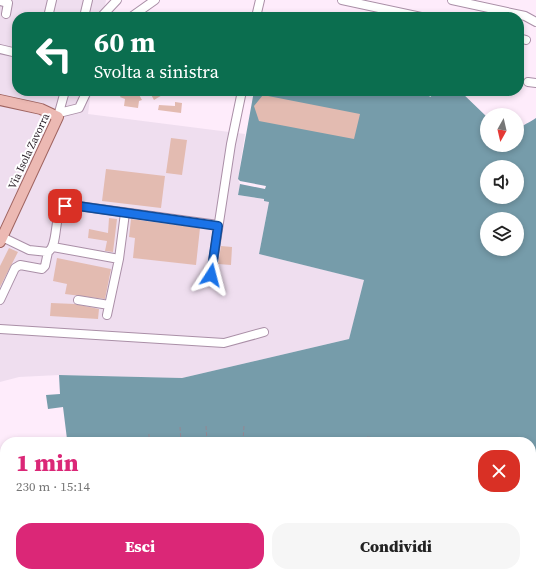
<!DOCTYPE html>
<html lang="it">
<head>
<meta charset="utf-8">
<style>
	body { margin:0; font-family:"Source Serif 4",serif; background:#f6f6f6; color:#222; height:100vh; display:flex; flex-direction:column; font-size:15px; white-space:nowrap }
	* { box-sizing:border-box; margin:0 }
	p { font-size:13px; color:#767676 }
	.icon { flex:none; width:22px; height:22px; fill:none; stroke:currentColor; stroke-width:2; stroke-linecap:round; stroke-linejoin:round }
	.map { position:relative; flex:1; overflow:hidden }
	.sheet { position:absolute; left:0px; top:437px; width:536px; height:140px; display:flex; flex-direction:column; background:#fff; border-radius:16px 16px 0 0; box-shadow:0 2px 6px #0003 }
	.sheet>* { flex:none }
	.banner { position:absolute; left:12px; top:12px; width:512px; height:84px; border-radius:16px; box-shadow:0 2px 6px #0003; background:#0b6e4f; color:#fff; overflow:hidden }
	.needle { width:26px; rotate:188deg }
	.controls { position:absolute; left:480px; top:108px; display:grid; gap:8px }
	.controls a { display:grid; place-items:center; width:44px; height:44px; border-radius:50%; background:#fff; box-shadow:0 2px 6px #0003; font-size:20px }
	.pin { position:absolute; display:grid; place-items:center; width:34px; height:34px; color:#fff; margin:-17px; border-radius:8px; box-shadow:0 2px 6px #0006 }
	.me { position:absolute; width:44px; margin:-22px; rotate:9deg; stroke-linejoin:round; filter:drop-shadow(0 0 3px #0008) }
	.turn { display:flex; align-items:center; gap:14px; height:84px; padding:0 16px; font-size:18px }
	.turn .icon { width:52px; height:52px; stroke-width:2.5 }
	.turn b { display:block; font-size:28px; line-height:34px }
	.round { display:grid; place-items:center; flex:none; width:42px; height:42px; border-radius:16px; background:#f6f6f6 }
	.head { display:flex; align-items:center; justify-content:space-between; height:68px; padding:0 16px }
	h1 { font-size:24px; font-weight:800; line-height:30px; color:#db2777 }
	.button { display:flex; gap:8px; margin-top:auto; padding:8px 16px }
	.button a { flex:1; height:46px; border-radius:16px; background:#db2777; color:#fff; font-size:16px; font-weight:800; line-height:46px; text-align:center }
	.button a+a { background:#f6f6f6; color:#222 }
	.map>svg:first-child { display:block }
</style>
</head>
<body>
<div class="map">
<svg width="536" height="577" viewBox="0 0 536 577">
	<rect width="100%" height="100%" fill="#feecfb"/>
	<path fill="#efdeef" d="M0,0H106L103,17H17V91H91L88,114L245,134L238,179L240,184L238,195L264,199L269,202L259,254L365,280L349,339L182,378L59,375L19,377L0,382Z"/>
	<path fill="#769caa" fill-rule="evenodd" d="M254,91H426L430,97L438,91H460L487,117V145H517C517,124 521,128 536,118V476H531V442H44L67,439L63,407L48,409L46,395L60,394L59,375L182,378L349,339L364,280L259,254L269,202L264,201V199L238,195L240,184L265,189L266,186L240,181L238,179ZM487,167H517V197H487ZM487,219H517V249H487Z"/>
	<path fill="#e3bbb1" d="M123,91H137L142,100L139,101L138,108L124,106L125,99L120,97Z
		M149,91H169L154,100Z
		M263,95L360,114L354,139L259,121L254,106Z
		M175,102L182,103L181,113L158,110L159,105L175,106Z
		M171,138L187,140L182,175L166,173Z
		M106,169L165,176L161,208L102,201Z
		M109,218L117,219L113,252L105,251L107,241L88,238L89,229L108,233Z
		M131,219L200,228L196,265L133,258L135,238L129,237Z
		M221,246L232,247L231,265L218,264Z
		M9,248L18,252L0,287V266Z
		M57,258L111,269L105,299L65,294L67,284L53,281Z
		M51,303L75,304L99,309L98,319L50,316Z
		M531,490H536V509H531Z
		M531,546H536V575L531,574Z
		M27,572H59V577H27Z
		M94,572H122V577H94Z
		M243,572H306V577H243Z
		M320,572H355V577H320Z
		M368,572H394V577H367Z"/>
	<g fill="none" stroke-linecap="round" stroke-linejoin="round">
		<defs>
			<path id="minor" d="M342,0L421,17
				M452,0L525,16L536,22
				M0,1L8,3L6,14
				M48,17L52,0
				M84,17L88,0
				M101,17L117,0
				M131,17L155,0
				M256,17L260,0
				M519,38L526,40
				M0,49L17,53
				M528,82L536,83
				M59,113L79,108L87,91
				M58,116L65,91
				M2,237L29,250L48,252C58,246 54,220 61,209L71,205L218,225
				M53,247L119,259
				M211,275L231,144L242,91
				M0,300L15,268L20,265L42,269L45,266L48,252
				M78,300L109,305
				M107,315L119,259L125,213
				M0,329L224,343L264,332
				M531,521H536
				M67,572V577
				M89,572V577
				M128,572V577
				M149,572V577
				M235,572V577
				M213,577V572
				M361,577V572"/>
			<path id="major" d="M0,100L41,109L58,117L0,242
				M0,528L4,546
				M0,557L5,561
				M313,577V572
				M404,577V572"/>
		</defs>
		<use href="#minor" stroke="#aa8fa7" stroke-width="10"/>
		<use href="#major" stroke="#9f6460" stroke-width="12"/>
		<path stroke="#958793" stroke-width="1" stroke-dasharray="4 2" stroke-linecap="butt" d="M206,426L207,442
			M180,427L181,442
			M149,434V442
			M367,437L385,439
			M243,442L244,425
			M385,442V439L400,440"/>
		<use href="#minor" stroke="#fff" stroke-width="8"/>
		<use href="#major" stroke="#ecb9b3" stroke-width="10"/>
	</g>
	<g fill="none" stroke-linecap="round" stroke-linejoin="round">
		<defs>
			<path id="route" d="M65,206L71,205L218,226L211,275"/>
		</defs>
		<use href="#route" stroke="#114b97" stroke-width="10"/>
		<use href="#route" stroke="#1a73e8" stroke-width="7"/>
	</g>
	<g text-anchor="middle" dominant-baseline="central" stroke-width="4" stroke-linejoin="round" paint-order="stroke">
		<g font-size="11" fill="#271d26" stroke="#fff">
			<text transform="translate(29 151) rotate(-65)">Via Isola Zavorra</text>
		</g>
	</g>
</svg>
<div class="controls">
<a><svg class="needle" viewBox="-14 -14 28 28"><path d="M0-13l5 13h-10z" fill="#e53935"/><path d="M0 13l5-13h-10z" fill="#767676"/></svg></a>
<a><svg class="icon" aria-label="sound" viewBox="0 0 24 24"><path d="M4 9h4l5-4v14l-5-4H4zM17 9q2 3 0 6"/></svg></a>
<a><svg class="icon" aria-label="layers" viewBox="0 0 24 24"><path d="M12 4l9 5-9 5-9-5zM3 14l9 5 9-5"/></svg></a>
</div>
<div class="pin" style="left:65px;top:206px;background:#d93025"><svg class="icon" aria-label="arrive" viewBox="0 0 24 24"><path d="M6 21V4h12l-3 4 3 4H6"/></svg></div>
<svg class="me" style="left:211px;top:275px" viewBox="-20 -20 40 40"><path d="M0-17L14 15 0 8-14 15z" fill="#1a73e8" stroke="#fff" stroke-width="4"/></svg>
<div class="banner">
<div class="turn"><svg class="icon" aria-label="left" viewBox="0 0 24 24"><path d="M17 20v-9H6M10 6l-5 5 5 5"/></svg><div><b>60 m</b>Svolta a sinistra</div></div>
</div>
<section class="sheet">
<div class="head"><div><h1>1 min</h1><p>230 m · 15:14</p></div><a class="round" style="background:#d93025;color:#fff"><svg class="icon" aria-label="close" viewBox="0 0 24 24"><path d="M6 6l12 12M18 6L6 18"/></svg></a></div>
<div class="button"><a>Esci</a><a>Condividi</a></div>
</section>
</div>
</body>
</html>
